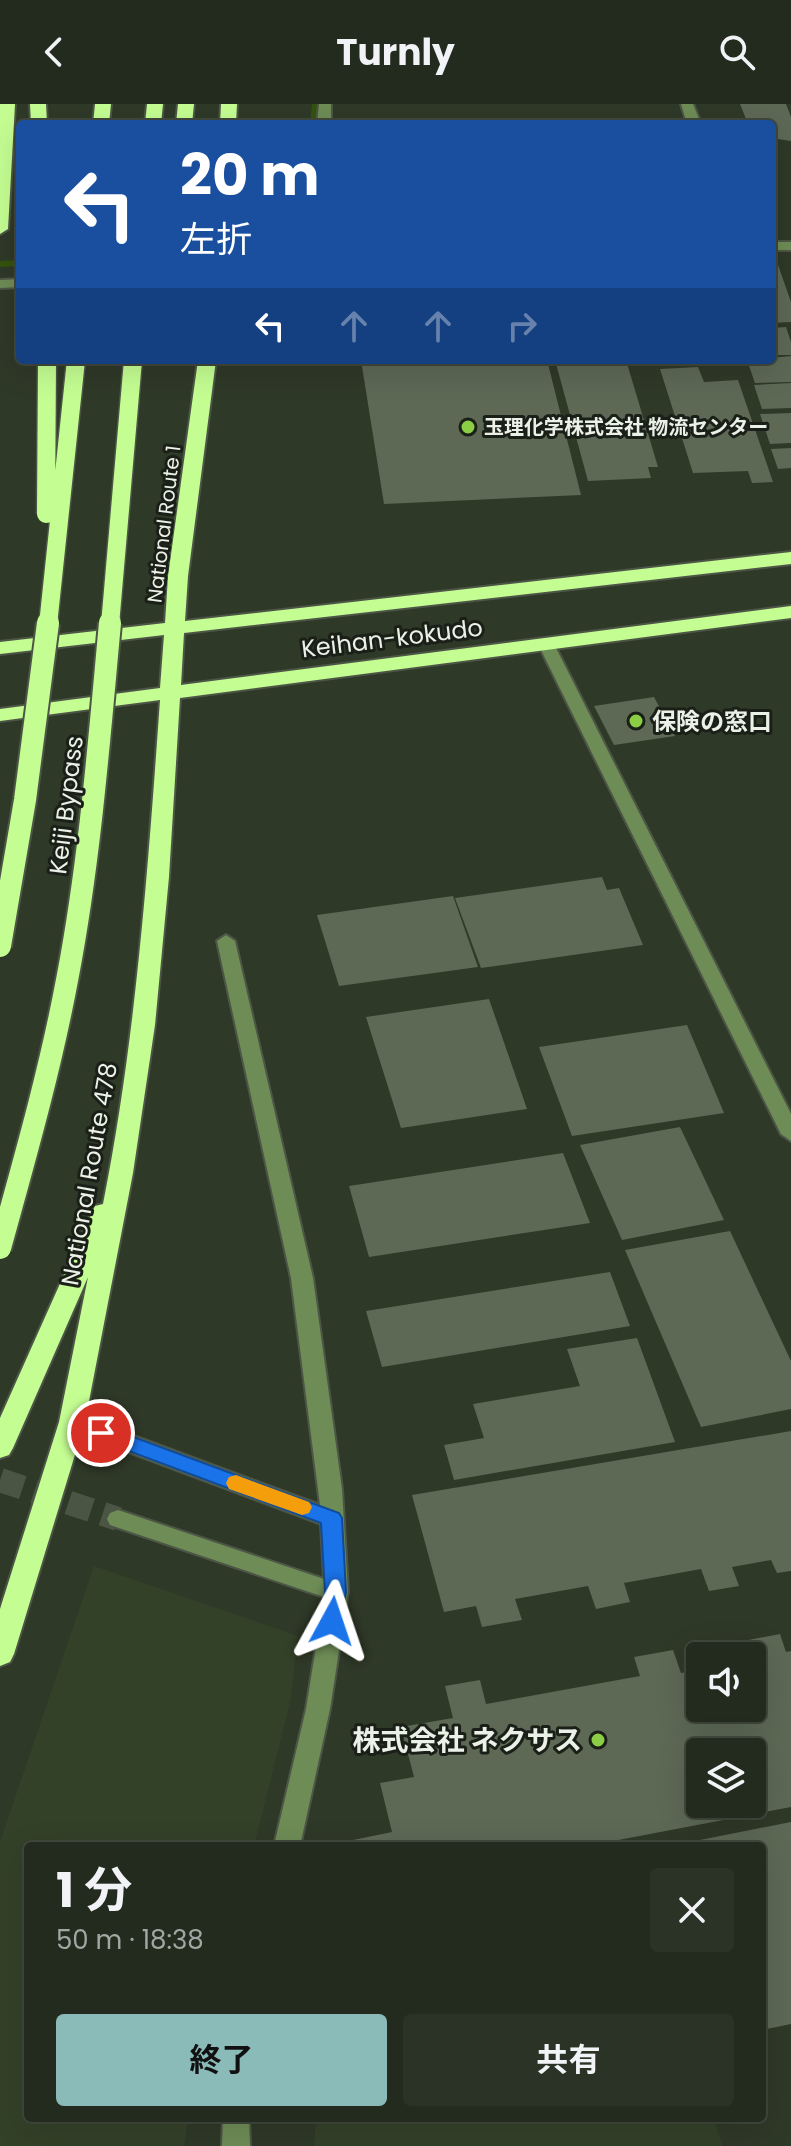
<!DOCTYPE html>
<html lang="ja">
<head>
<meta charset="utf-8">
<style>
	body { margin:0; font-family:Poppins,"Noto Sans JP",sans-serif; background:#2b3327; color:#f1f3f6; height:100vh; display:flex; flex-direction:column; font-size:30px; white-space:nowrap }
	* { box-sizing:border-box; margin:0 }
	p { font-size:26px; color:#a3a7a4 }
	.icon { flex:none; width:44px; height:44px; fill:none; stroke:currentColor; stroke-width:2; stroke-linecap:round; stroke-linejoin:round }
	.map { position:relative; flex:1; overflow:hidden }
	.details { position:absolute; left:24px; top:1738px; width:742px; height:280px; display:flex; flex-direction:column; background:#232b1e; border-radius:8px; box-shadow:0 8px 32px #0002,0 0 0 2px #40473c }
	.details>* { flex:none }
	.banner { position:absolute; left:16px; top:16px; width:760px; height:244px; border-radius:8px; box-shadow:0 8px 32px #0002,0 0 0 2px #40473c; background:#1a4fa0; color:#fff; overflow:hidden }
	.tools { position:absolute; left:686px; top:1538px; display:grid; gap:16px }
	.tools a { display:grid; place-items:center; width:80px; height:80px; border-radius:8px; background:#232b1e; box-shadow:0 8px 32px #0002,0 0 0 2px #40473c; font-size:40px }
	.pin { position:absolute; display:grid; place-items:center; width:68px; height:68px; color:#fff; margin:-34px; border:4px solid #fff; border-radius:50%; box-shadow:0 2px 8px #0007 }
	.me { position:absolute; width:88px; margin:-44px; rotate:5deg; stroke-linejoin:round; filter:drop-shadow(0 0 6px #0008) }
	.turn { display:flex; align-items:center; gap:28px; height:168px; padding:0 32px; font-size:36px }
	.turn .icon { width:104px; height:104px; stroke-width:2.5 }
	.turn b { display:block; font-size:56px; line-height:68px }
	.lanes { display:flex; align-items:center; height:76px; padding:0 32px; background:#0003; justify-content:center; gap:40px; direction:ltr }
	.lanes .off { opacity:.35 }
	.round { display:grid; place-items:center; flex:none; width:84px; height:84px; border-radius:8px; background:#2b3327 }
	.overview { display:flex; align-items:center; justify-content:space-between; height:136px; padding:0 32px }
	h1 { font-size:48px; font-weight:700; line-height:60px }
	.button { display:flex; gap:16px; margin-top:auto; padding:16px 32px }
	.button a { flex:1; height:92px; border-radius:8px; background:#8bbbb9; color:#111; font-size:32px; font-weight:700; line-height:92px; text-align:center }
	.button a+a { background:#2b3327; color:#f1f3f6 }
	header { display:flex; justify-content:space-between; align-items:center; height:104px; padding:0 32px; background:#232b1e; font-size:36px; font-weight:700 }
	.map>svg:first-child { display:block }
</style>
</head>
<body>
<header><svg class="icon" aria-label="back" viewBox="0 0 24 24"><path d="M15 5l-7 7 7 7"/></svg>Turnly<svg class="icon" aria-label="search" viewBox="0 0 24 24"><circle cx="10" cy="10" r="6"/><path d="M15 15l6 6"/></svg></header>
<div class="map">
<svg width="791" height="2042" viewBox="0 0 791 2042">
	<rect width="100%" height="100%" fill="#2f3928"/>
	<path fill="#344129" d="M94,1462L298,1532L291,1594L254,1742H28V2014H188L184,2042H0V1738Z
		M316,2014H714L722,2042H314Z"/>
	<g fill="none" stroke-linecap="round" stroke-linejoin="round">
		<path fill="#33530d" fill-rule="evenodd" d="M312,0H322L320,20H310Z
			M20,156V162L0,163V157Z"/>
	</g>
	<path fill="#5d6855" fill-rule="evenodd" d="M740,0H786L791,13V37L772,34V20H748Z
		M772,161H778L791,198V218L772,219Z
		M786,223L791,238V251H772V224Z
		M791,252V278L755,279L747,256Z
		M361,256H547L581,391L384,400Z
		M555,256H626L658,363H648L651,374L588,377Z
		M698,263L704,278L738,276L773,378L752,379L748,367L693,369L660,265Z
		M791,279V304L762,305L754,281Z
		M791,309V339L770,340L760,310Z
		M791,344V364L778,365L771,345Z
		M654,593L675,632L614,641L594,602Z
		M602,773L607,786L619,784L643,841L481,864L455,794Z
		M453,792L478,863L339,882L317,811Z
		M489,895L527,1005L401,1024L366,913Z
		M687,921L724,1009L572,1032L539,943Z
		M680,1023L724,1116L622,1136L580,1041Z
		M563,1049L590,1119L369,1153L349,1082Z
		M730,1127L791,1257V1305L701,1323L625,1146Z
		M610,1168L630,1222L382,1263L366,1207Z
		M637,1234L675,1338L454,1376L444,1341L484,1334L473,1300L580,1282L567,1245Z
		M791,1327V1467L777,1469L771,1456L732,1463L739,1482L709,1487L701,1465L624,1479L630,1498L596,1505L588,1482L515,1495L522,1516L482,1523L476,1502L444,1508L412,1391Z
		M780,1530L786,1548L791,1547V1703L587,1742H354L353,1736L392,1728L380,1679L414,1673L401,1623L453,1614L445,1582L480,1576L486,1600L640,1572L634,1553L673,1546L681,1569L700,1566V1604H752V1552H749L743,1537ZM700,1648H752V1700H700Z
		M791,1718V1920L762,1926V1742L675,1741Z"/>
	<g fill="none" stroke-linecap="round" stroke-linejoin="round">
		<path stroke="#4b5544" stroke-width="24" stroke-dasharray="24 12" stroke-linecap="butt" d="M0,1376L118,1415"/>
		<defs>
			<path id="minor" d="M319,0H331V20H317Z
				M681,0H693L701,20H687Z
				M772,138H791V146H772Z
				M20,175V183L0,184V176Z
				M546,535L554,540L791,1010V1037L781,1030L538,540Z
				M226,831L235,837L313,1174L342,1385L348,1488L330,1605L300,1742H274L306,1605L324,1493L110,1421L107,1415L110,1409L118,1406L324,1475L321,1420L64,1324L61,1318L64,1312L72,1310L80,1312L320,1401L291,1174L217,837Z
				M223,2014H249L250,2042H222Z"/>
			<path id="highway" d="M0,0H15L8,125L0,130Z
				M30,0H46L47,20H31Z
				M95,0H111L109,20H93Z
				M147,0H163L161,20H145Z
				M178,0H194L192,20H176Z
				M221,0H237L236,20H220Z
				M198,256H216L188,472L185,517L791,448V460L184,529L181,581L791,502V514L180,594L169,773L155,921L133,1069L85,1318L14,1550L10,1558L0,1562V1505L59,1318L88,1173L13,1344L9,1351L0,1354V1314L92,1108L95,1102L103,1100C136,934 148,765 160,596L0,617V605L160,584L164,531L0,550V538L165,519L168,472Z"/>
		</defs>
		<use href="#minor" stroke="#4d5646" stroke-width="4"/>
		<use href="#highway" stroke="#4d5646" stroke-width="4"/>
		<use href="#minor" fill="#6e8c56" fill-rule="evenodd"/>
		<use href="#highway" fill="#c4fe92" fill-rule="evenodd"/>
		<defs>
			<path id="highway-bridge-far1" d="M46,410L47,256
				M48,521L76,256
				M110,521L133,256"/>
			<path id="highway-bridge" d="M0,842L25,696L48,519
				M0,1144C25,1054 51,963 68,871C90,755 99,637 110,519"/>
		</defs>
		<use href="#highway-bridge-far1" stroke="#4d5646" stroke-width="21" stroke-linecap="butt"/>
		<use href="#highway-bridge" stroke="#4d5646" stroke-width="26" stroke-linecap="butt"/>
		<use href="#highway-bridge-far1" stroke="#c4fe92" stroke-width="18"/>
		<use href="#highway-bridge" stroke="#c4fe92" stroke-width="22"/>
	</g>
	<path fill="#1a73e8" stroke="#114b97" stroke-width="2" d="M101,1321L339,1409L342,1414L346,1488L339,1523L332,1526L324,1523L321,1517L325,1488L321,1419L94,1334L91,1329L94,1323Z"/>
	<path fill="#f59e0b" d="M236,1371L309,1398L312,1403L309,1409L302,1411L229,1385L226,1379L229,1373Z"/>
	<g fill="#8bce46" stroke="#1a1f17" stroke-width="3">
		<circle cx="468" cy="323" r="8"/>
		<circle cx="636" cy="617" r="8"/>
		<circle cx="598" cy="1636" r="8"/>
	</g>
	<g text-anchor="middle" dominant-baseline="central" stroke-width="6" stroke-linejoin="round" paint-order="stroke">
		<g font-size="20" font-weight="bold" fill="#ebf1e6" stroke="#1a1f17" text-anchor="start">
			<text x="484" y="323">玉理化学株式会社 物流センター</text>
		</g>
		<g font-size="20" fill="#ebf1e6" stroke="#1a1f17">
			<text transform="translate(164 420) rotate(-83)">National Route 1</text>
		</g>
		<g font-size="24" fill="#ebf1e6" stroke="#1a1f17">
			<text transform="translate(392 534) rotate(-7)">Keihan-kokudo</text>
			<text transform="translate(66 701) rotate(-83)">Keiji Bypass</text>
			<text transform="translate(89 1070) rotate(-80)">National Route 478</text>
		</g>
		<g font-size="24" font-weight="bold" fill="#ebf1e6" stroke="#1a1f17" text-anchor="start">
			<text x="652" y="617">保険の窓口</text>
		</g>
		<g font-size="28" font-weight="bold" fill="#ebf1e6" stroke="#1a1f17" text-anchor="end">
			<text x="582" y="1636">株式会社 ネクサス</text>
		</g>
	</g>
</svg>
<div class="tools">
<a><svg class="icon" aria-label="sound" viewBox="0 0 24 24"><path d="M4 9h4l5-4v14l-5-4H4zM17 9q2 3 0 6"/></svg></a>
<a><svg class="icon" aria-label="layers" viewBox="0 0 24 24"><path d="M12 4l9 5-9 5-9-5zM3 14l9 5 9-5"/></svg></a>
</div>
<div class="pin" style="left:101px;top:1329px;background:#d93025"><svg class="icon" aria-label="arrive" viewBox="0 0 24 24"><path d="M6 21V4h12l-3 4 3 4H6"/></svg></div>
<svg class="me" style="left:332px;top:1517px" viewBox="-20 -20 40 40"><path d="M0-17L14 15 0 8-14 15z" fill="#1a73e8" stroke="#fff" stroke-width="4"/></svg>
<div class="banner">
<div class="turn"><svg class="icon" aria-label="left" viewBox="0 0 24 24"><path d="M17 20v-9H6M10 6l-5 5 5 5"/></svg><div><b>20 m</b>左折</div></div>
<div class="lanes"><svg class="icon" aria-label="left" viewBox="0 0 24 24"><path d="M17 20v-9H6M10 6l-5 5 5 5"/></svg><svg class="icon off" aria-label="ahead" viewBox="0 0 24 24"><path d="M12 20V5M6 11l6-6 6 6"/></svg><svg class="icon off" aria-label="ahead" viewBox="0 0 24 24"><path d="M12 20V5M6 11l6-6 6 6"/></svg><svg class="icon off" aria-label="right" viewBox="0 0 24 24"><path d="M7 20v-9h11M14 6l5 5-5 5"/></svg></div>
</div>
<section class="details">
<div class="overview"><div><h1>1 分</h1><p>50 m · 18:38</p></div><a class="round"><svg class="icon" aria-label="close" viewBox="0 0 24 24"><path d="M6 6l12 12M18 6L6 18"/></svg></a></div>
<div class="button"><a>終了</a><a>共有</a></div>
</section>
</div>
</body>
</html>
